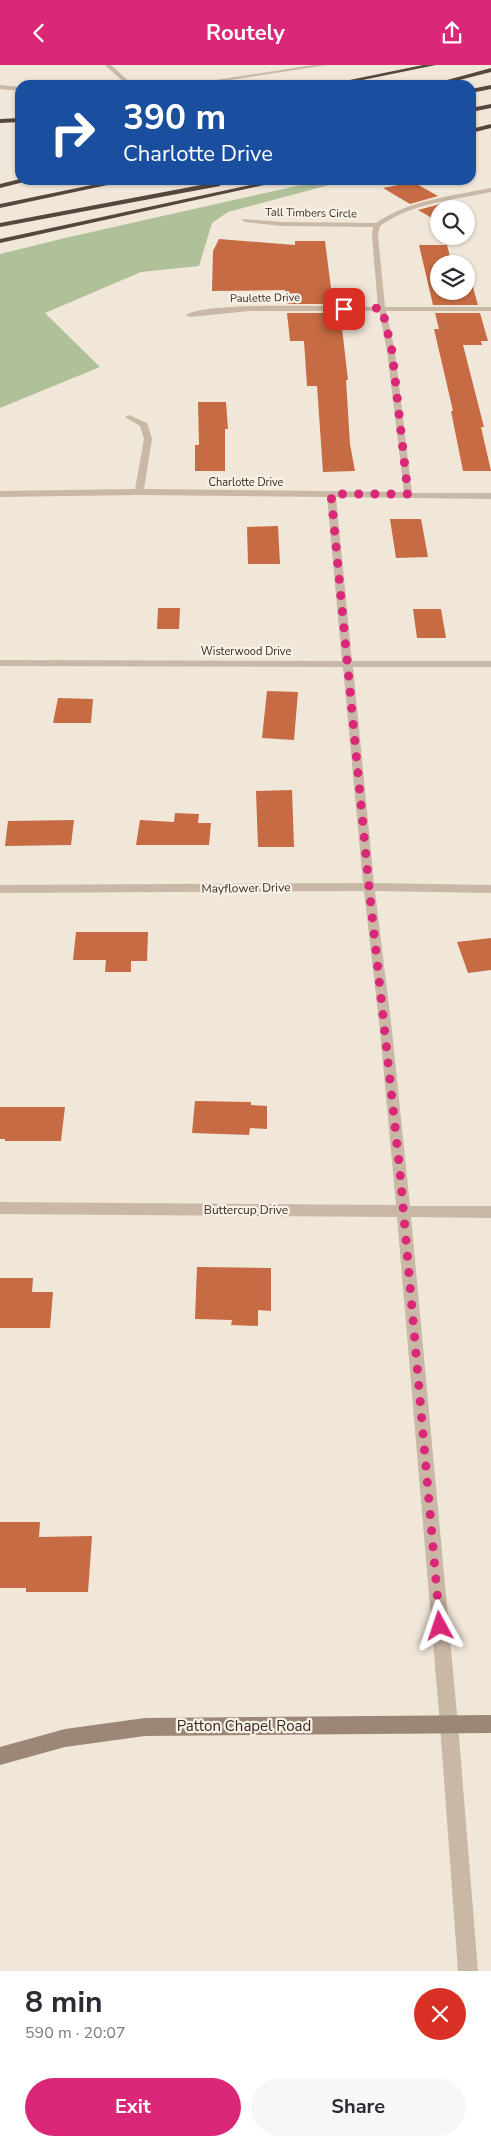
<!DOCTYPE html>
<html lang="en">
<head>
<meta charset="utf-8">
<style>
	body { margin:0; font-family:"Nunito Sans",sans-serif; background:#f7f7f7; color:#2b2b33; height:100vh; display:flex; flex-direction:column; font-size:19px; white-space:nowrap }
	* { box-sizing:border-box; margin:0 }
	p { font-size:16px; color:#7c7c81 }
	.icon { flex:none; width:28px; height:28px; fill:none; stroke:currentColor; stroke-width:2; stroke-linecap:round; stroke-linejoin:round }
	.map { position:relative; height:1906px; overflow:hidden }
	.panel { display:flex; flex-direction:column; background:#fff; flex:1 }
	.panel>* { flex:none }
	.hud { position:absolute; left:15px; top:15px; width:461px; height:105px; border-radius:15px; box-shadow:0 1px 4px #0004; background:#1a4fa0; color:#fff; overflow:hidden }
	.controls { position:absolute; left:430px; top:135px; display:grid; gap:10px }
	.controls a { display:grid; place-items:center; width:45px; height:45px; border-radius:50%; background:#fff; box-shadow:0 1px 4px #0004; font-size:25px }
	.pin { position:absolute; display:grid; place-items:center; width:42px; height:42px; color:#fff; margin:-21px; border-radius:10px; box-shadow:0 2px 8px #0006 }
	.me { position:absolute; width:55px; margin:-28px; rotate:355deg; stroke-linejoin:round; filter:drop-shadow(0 0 4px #0008) }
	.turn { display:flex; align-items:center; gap:18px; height:105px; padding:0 25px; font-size:22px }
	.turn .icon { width:65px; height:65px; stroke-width:2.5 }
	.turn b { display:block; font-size:35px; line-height:42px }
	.round { display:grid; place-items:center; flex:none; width:52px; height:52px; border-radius:26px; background:#f7f7f7 }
	.head { display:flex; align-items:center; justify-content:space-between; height:85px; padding:0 25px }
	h1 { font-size:30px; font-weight:700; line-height:38px }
	.primary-button { display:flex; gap:10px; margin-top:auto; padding:10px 25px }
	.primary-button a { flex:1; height:58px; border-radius:30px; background:#db2777; color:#fff; font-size:20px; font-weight:700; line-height:58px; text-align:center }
	.primary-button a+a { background:#f7f7f7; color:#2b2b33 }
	header { display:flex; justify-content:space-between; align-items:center; height:65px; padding:0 25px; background:#db2777; color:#fff; font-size:22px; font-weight:700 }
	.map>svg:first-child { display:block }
</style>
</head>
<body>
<header><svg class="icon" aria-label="back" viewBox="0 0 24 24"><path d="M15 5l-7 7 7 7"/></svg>Routely<svg class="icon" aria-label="share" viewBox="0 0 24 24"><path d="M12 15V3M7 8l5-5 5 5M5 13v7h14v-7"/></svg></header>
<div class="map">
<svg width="491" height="1906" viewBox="0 0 491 1906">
	<rect width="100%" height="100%" fill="#f1e7d9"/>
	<path fill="#b0c099" d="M323,115H348L228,147L212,158L199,201L141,207L45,248L100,302L0,343V189L65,173Z"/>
	<path fill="#c66b43" d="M413,117L438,131L410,139L383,123Z
		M448,137L459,144H439V157L418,145Z
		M219,174L295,180V176H325L333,239H287L285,225L212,226L213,186Z
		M419,180H447L452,199H439V226H466V215H471L478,240H433Z
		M287,248H334L336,263H342L348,315H346L350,379L355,406L323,407L317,321H307L304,276H290Z
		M435,248H480L488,276H481L482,280H463L484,362H481L491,406H463L451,346H453L434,264H439Z
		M198,337H226L228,364H225V406H195V380H199Z
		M390,454H421L428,492L396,493Z
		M278,461L280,499H248L247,462Z
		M158,543H180L179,564H157Z
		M413,544H441L446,573H417Z
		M267,626L298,627L294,675L262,673Z
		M58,633L93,634L91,658H53Z
		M292,725L294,782H258L256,726Z
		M175,748L199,749L198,758H211L209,780H136L140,755L174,757Z
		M74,755L71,780L5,781L8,756Z
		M76,867H148L147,896H131V907H105L106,895H73Z
		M491,873V905L468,908L457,877Z
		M195,1036L251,1037V1040L267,1041V1064L250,1063L249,1070L192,1068Z
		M0,1042H65L61,1076H5V1074H0Z
		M197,1202L271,1203V1246L258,1245V1261L231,1260L232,1255L195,1254Z
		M0,1213H33L32,1227H53L50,1263H0Z
		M0,1457H40L39,1472L92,1471L88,1527H26V1523H0Z"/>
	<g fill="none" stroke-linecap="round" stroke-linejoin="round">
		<path fill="#c9b8a5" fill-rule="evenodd" d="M105,0H111L133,20H127Z"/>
		<path fill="#c9b8a5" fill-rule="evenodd" d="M313,0H327L198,20H184Z
			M0,20L20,22V26L0,24Z
			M491,123V127C453,135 412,138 380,161L378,171L385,242H491V246H386L395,286L412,428H491V434L336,432L352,596H491V602H353L374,818L491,820V828L375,826L392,966L410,1141H491V1153L411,1152L458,1660L478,1906H458L440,1660L397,1152L0,1149V1137L396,1140L380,966L364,826L0,828V820L363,818L343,602L0,601V595L342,596L327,432L139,430L0,432V426L135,424L144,374L140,361L125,352L129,350L147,358L152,374L144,424L404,427L387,286L379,246H250L190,252L186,250C206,236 346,242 378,242L372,171L373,162L282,161L245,157L242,155L243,154L282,157L376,158C409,135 452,131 491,123Z"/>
		<path fill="#9c8777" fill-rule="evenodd" d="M491,1650V1668L145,1671L65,1682L0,1700V1682L65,1664L145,1653Z"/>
		<path fill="#56473d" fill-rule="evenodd" d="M423,0H436L338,20H325Z
			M491,3V7L440,20H429Z
			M491,20V24L471,28V24Z
			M491,39V43L471,47V43Z
			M20,53V57L0,58V54Z
			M491,59V63L471,68V64Z
			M20,114L32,115L0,123V119Z
			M116,115H131L0,143V139Z
			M273,115H287L0,178V174Z
			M217,117L221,119L220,121L0,162V158Z"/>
	</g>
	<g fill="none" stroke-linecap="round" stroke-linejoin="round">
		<path stroke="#db2777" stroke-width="9" stroke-dasharray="0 16.2" d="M344,244L382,243L392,286L408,429H331L369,822L400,1107L440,1561"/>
	</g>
	<g text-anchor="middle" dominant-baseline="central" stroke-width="4.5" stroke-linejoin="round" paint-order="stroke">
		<g font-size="11" fill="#352c26" stroke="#f9f1e5">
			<text transform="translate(311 148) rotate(1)">Tall Timbers Circle</text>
			<text transform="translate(265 233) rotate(-1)">Paulette Drive</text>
			<text x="246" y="417">Charlotte Drive</text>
			<text x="246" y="586">Wisterwood Drive</text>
		</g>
		<g font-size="12" fill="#352c26" stroke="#f9f1e5">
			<text transform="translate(246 823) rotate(-1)">Mayflower Drive</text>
			<text x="246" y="1145">Buttercup Drive</text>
		</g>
		<g font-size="15" fill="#352c26" stroke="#f9f1e5">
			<text x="244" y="1661">Patton Chapel Road</text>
		</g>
	</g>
</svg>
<div class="controls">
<a><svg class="icon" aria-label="search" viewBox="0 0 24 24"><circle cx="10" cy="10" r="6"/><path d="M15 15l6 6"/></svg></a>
<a><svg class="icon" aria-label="layers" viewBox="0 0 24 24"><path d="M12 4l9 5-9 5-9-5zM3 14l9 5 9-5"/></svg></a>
</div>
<div class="pin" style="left:344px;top:244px;background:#d93025"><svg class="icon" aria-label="arrive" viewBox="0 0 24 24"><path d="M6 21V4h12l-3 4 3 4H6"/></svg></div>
<svg class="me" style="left:440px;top:1561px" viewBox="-20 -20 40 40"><path d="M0-17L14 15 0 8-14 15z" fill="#db2777" stroke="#fff" stroke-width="4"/></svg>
<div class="hud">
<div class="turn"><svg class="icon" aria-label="right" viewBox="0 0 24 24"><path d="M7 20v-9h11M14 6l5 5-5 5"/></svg><div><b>390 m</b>Charlotte Drive</div></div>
</div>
</div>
<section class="panel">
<div class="head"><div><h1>8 min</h1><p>590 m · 20:07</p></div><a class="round" style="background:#d93025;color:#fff"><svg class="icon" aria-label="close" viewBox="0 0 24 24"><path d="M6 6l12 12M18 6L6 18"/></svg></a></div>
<div class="primary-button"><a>Exit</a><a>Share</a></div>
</section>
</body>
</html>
